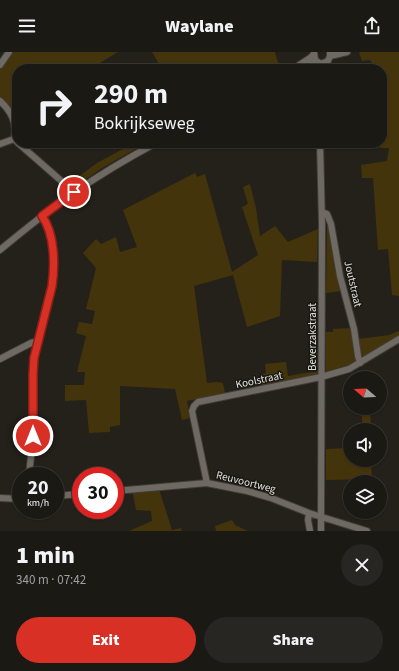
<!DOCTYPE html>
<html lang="en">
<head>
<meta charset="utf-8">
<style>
	body { margin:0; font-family:"Source Sans 3",sans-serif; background:#282622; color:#f1f3f6; height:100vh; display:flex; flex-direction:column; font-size:15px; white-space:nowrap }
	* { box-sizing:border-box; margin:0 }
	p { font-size:13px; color:#a0a0a0 }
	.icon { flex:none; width:22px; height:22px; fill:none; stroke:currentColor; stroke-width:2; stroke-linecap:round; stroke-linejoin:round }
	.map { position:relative; height:479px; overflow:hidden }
	.side { display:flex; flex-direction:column; background:#1b1914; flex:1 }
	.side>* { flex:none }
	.banner { position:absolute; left:12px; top:12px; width:375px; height:84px; border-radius:16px; box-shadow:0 1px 3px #0004,0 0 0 1px #393834; background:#1b1914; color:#f1f3f6; overflow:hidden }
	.needle { width:26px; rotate:289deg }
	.controls { position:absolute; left:343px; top:319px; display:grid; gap:8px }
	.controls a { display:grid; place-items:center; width:44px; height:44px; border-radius:50%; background:#1b1914; box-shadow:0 1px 3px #0004,0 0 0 1px #393834; font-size:20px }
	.speed { position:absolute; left:12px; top:415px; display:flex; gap:8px; font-size:20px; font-weight:700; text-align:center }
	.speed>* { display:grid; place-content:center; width:52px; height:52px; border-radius:50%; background:#1b1914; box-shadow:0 1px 3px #0004,0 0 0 1px #393834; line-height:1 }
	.speed small { font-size:10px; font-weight:400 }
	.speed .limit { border:6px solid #d22; background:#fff; color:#111 }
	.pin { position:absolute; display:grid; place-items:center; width:34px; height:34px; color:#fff; margin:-17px; border:2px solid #fff; border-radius:50%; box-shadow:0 1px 4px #0007 }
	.me { position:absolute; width:44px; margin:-22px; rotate:0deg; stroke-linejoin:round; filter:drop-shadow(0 0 3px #0008) }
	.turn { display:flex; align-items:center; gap:14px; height:84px; padding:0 16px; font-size:18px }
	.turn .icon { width:52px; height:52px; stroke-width:2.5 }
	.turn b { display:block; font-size:28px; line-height:34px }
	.round { display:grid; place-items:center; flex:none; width:42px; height:42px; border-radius:21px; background:#282622 }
	.head { display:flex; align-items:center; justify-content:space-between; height:68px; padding:0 16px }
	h1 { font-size:24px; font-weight:800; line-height:30px }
	.primary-button { display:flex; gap:8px; margin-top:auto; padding:8px 16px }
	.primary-button a { flex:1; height:46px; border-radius:24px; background:#d93025; color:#fff; font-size:16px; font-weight:800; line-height:46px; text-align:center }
	.primary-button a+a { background:#282622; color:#f1f3f6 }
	header { display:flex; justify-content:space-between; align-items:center; height:52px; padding:0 16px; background:#1b1914; font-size:18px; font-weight:800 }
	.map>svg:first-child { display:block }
</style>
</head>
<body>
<header><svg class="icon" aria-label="menu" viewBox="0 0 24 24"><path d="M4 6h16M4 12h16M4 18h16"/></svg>Waylane<svg class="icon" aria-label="share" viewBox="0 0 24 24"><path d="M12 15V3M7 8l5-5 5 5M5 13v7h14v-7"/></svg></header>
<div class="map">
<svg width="399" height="479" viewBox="0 0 399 479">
	<rect width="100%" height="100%" fill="#24211b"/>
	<path fill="#44340b" d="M12,0H118L90,17H17V69L12,59L0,45V18Z
		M152,0H275L280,17H162Z
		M360,0H399V244L392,243L388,197L378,198L373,126H362L361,113L387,109L389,96H380L379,91H382V17H374V14L370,8L362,9L359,1Z
		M134,91H146L102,116L79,132L71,130L97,111Z
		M195,121L197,125L205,122L232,220L258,203L242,155L248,152L243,135L250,132L256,156L260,184L275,174L288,190L318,177L317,210L282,208L280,264L247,275L233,223L194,234L207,331L217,330L223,331L225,341L187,349L190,366L182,368L175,337L120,334V373L110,375V380L89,381L86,348L65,349V333H84L85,320H77L86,284L76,281L79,270L92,272L95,259L86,257L96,216L83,201L96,187L101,192L116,185L120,200L137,195L123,158Z
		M328,172L329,173L342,239L326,241L327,174Z
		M352,276L356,307L354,312L326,323V280H333V277Z
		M399,279V283L364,305L361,303L358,287L389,283Z
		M286,310L288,324L317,319V324L262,335L260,323L266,321L265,312Z
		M361,356H370L371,378H363Z
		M350,396V408H371L372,430H368V427L326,428V397Z
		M159,437L172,478L181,476L182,479H129L152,469L151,459L136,458L133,442L134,440Z
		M232,468L235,473L248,479H216L215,474Z"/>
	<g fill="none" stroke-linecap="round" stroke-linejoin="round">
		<defs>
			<path id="minor" d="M314,0L315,8L321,12L328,9L330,4V0
				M330,4L347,0
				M0,13L9,0
				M293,17L310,6L313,3
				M301,17L316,10
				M0,49C12,60 17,71 14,87L17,90
				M18,91L74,140
				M320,91L322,172L321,479
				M0,92L14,87
				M322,160L327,162L331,172L340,224L354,277L358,304L360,311
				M0,198C24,178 49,158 75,140C101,122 128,106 156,91
				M0,307L31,291L39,289
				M29,424L33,384V322L34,307L52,234C54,213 55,182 42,164
				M207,431L192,359L194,354L198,350L321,325L349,317L399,287
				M115,439L207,431L247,439L271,446L309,461L367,479
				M55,444L81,442
				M0,446L21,447
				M309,461L308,468L310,479"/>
		</defs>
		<use href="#minor" stroke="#403e39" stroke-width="8"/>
		<use href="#minor" stroke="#6e6a63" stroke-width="6"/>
	</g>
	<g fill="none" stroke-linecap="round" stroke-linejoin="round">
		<defs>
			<path id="route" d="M33,384V322L34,306L52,234C55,213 55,182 42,164L74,140"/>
		</defs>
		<use href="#route" stroke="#8d1f18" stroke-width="10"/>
		<use href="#route" stroke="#d93025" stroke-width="7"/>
	</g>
	<g text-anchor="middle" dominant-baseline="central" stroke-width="3" stroke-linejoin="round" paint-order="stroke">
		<g font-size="11" fill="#e1dfdb" stroke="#1a1812">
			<text transform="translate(353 232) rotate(77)">Joutstraat</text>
			<text transform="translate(312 285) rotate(-90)">Beverzakstraat</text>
			<text transform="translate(259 328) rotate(-12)">Koolstraat</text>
			<text transform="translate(246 430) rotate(14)">Reuvoortweg</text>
		</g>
	</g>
</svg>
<div class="controls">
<a><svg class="needle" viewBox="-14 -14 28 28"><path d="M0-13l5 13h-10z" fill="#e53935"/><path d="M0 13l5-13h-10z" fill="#a0a0a0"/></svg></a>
<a><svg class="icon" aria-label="sound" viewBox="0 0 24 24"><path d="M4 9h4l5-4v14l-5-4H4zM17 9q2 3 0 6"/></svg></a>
<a><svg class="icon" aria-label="layers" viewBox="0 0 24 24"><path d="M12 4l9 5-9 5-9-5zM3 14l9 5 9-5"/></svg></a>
</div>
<div class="speed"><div>20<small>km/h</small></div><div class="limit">30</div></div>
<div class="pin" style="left:74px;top:140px;background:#d93025"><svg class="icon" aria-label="arrive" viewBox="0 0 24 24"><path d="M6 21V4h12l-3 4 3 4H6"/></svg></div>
<svg class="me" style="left:33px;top:384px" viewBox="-20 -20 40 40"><circle r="17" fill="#d93025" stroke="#fff" stroke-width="3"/><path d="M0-11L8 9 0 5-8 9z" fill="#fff"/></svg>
<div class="banner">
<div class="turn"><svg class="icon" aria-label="right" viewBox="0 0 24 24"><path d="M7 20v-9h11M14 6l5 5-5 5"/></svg><div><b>290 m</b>Bokrijkseweg</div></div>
</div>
</div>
<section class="side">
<div class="head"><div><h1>1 min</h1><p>340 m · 07:42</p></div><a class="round"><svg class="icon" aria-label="close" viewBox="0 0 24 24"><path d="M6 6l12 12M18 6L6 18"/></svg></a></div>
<div class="primary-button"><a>Exit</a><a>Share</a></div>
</section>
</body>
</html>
